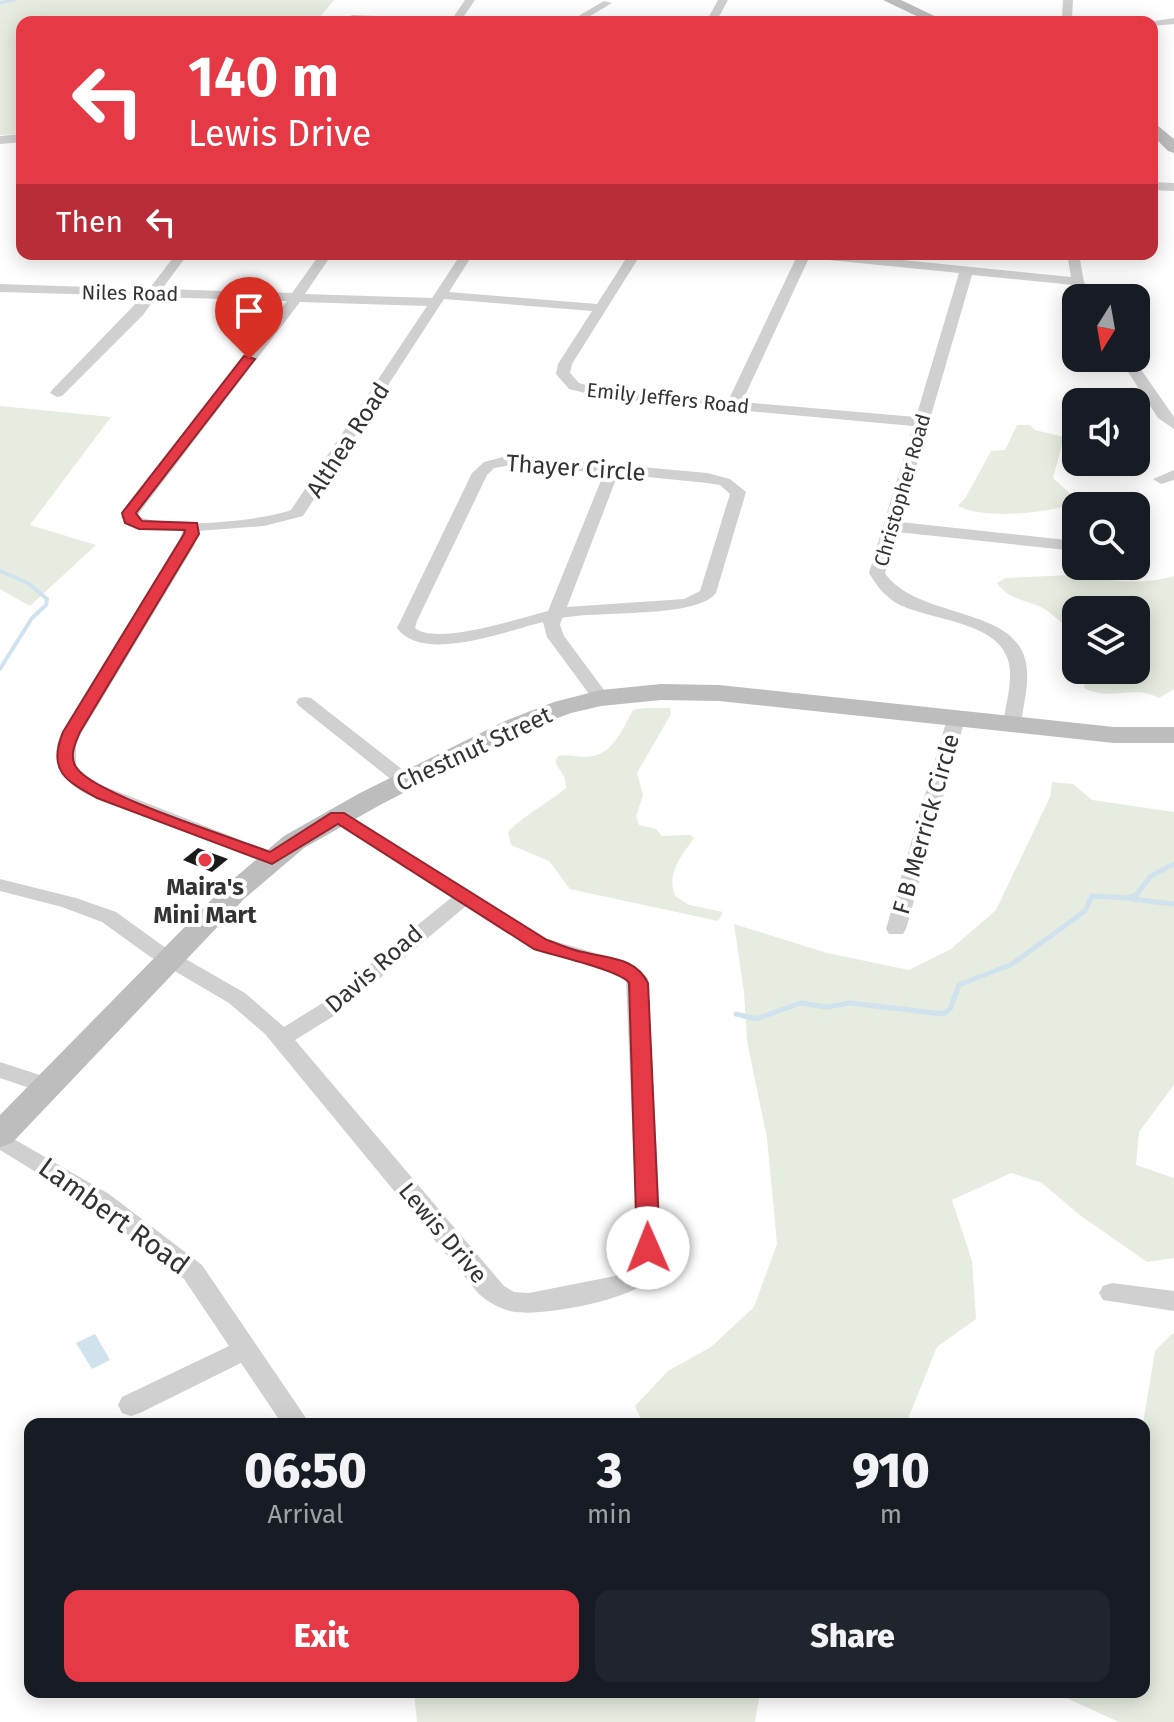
<!DOCTYPE html>
<html lang="en">
<head>
<meta charset="utf-8">
<style>
	body { margin:0; font-family:"Fira Sans",sans-serif; background:#20242c; color:#f1f3f6; height:100vh; display:flex; flex-direction:column; font-size:30px; white-space:nowrap }
	* { box-sizing:border-box; margin:0 }
	p { font-size:26px; color:#9ea1a6 }
	.icon { flex:none; width:44px; height:44px; fill:none; stroke:currentColor; stroke-width:2; stroke-linecap:round; stroke-linejoin:round }
	.map { position:relative; flex:1; overflow:hidden }
	.details { position:absolute; left:24px; top:1418px; width:1126px; height:280px; display:flex; flex-direction:column; background:#171b24; border-radius:16px; box-shadow:0 4px 20px #0003 }
	.details>* { flex:none }
	.guide { position:absolute; left:16px; top:16px; width:1142px; height:244px; border-radius:16px; box-shadow:0 4px 20px #0003; background:#e63946; color:#fff; overflow:hidden }
	.needle { width:52px; rotate:191deg }
	.buttons { position:absolute; left:1062px; top:284px; display:grid; gap:16px }
	.buttons a { display:grid; place-items:center; width:88px; height:88px; border-radius:16px; background:#171b24; box-shadow:0 4px 20px #0003; font-size:40px }
	.pin { position:absolute; display:grid; place-items:center; width:68px; height:68px; color:#fff; margin:-82px -34px; border-radius:50% 50% 50% 0; rotate:-45deg; box-shadow:0 0 8px #0007 }
	.pin .icon { rotate:45deg }
	.me { position:absolute; width:88px; margin:-44px; rotate:359deg; stroke-linejoin:round; filter:drop-shadow(0 0 6px #0008) }
	.turn { display:flex; align-items:center; gap:28px; height:168px; padding:0 40px; font-size:36px }
	.turn .icon { width:104px; height:104px; stroke-width:2.5 }
	.turn b { display:block; font-size:56px; line-height:68px }
	.then { display:flex; align-items:center; height:76px; padding:0 40px; background:#0003; gap:16px; font-size:30px }
	.eta { display:flex; justify-content:space-evenly; align-items:center; height:136px; text-align:center }
	.eta b { font-size:48px; font-weight:800; line-height:56px }
	.action { display:flex; gap:16px; margin-top:auto; padding:16px 40px }
	.action a { flex:1; height:92px; border-radius:16px; background:#e63946; color:#fff; font-size:32px; font-weight:800; line-height:92px; text-align:center }
	.action a+a { background:#20242c; color:#f1f3f6 }
	.map>svg:first-child { display:block }
</style>
</head>
<body>
<div class="map">
<svg width="1174" height="1722" viewBox="0 0 1174 1722">
	<rect width="100%" height="100%" fill="#fff"/>
	<path fill="#e6ecdf" d="M0,0H334L319,18L351,19L348,22H22V134L0,135Z
		M0,406L111,417L30,525L96,545L30,606L0,589Z
		M1017,425H1030L1035,430L1064,437L1053,478L1074,497L1073,504C1045,513 985,520 958,506L966,497L991,451L1005,450Z
		M1070,575C1105,579 1140,587 1174,576V689L1159,698C1134,684 1109,702 1084,688L1088,670H1136V610H1076V633C1066,627 1058,619 1049,612C1031,599 1011,603 997,583L1006,578Z
		M645,708H670L671,714L637,773L643,795L636,816L639,825L656,829L662,836L690,835L694,838C681,857 666,873 675,896L689,905L723,912L718,921L570,889L549,861L511,845L508,832C525,814 547,804 566,788L565,778L555,762L558,756C567,754 575,757 584,757C612,757 621,732 633,710Z
		M1052,782L1073,784L1092,800L1174,812V1085L1139,1132L1136,1165L1174,1178V1258L1147,1262L1081,1216L1042,1183L1011,1173L952,1200L972,1261L976,1319L937,1347L906,1424H643L635,1406L668,1371L711,1347L754,1307L777,1244L767,1138L747,1041L744,992L734,924L827,953L909,970L951,949L996,910L1050,797Z
		M1174,1332V1722H1119L1053,1692H1144L1143,1424L1155,1351Z
		M414,1692H760L755,1722H417Z"/>
	<path fill="#cfe2ee" d="M95,1334L110,1360L92,1369L76,1343Z"/>
	<g fill="none" stroke-linecap="round" stroke-linejoin="round">
		<path stroke="#cfe2ee" stroke-width="3" d="M0,3L14,0"/>
		<path stroke="#cfe2ee" stroke-width="4" d="M0,571L28,583L47,599L46,605L32,618L0,669"/>
		<path stroke="#cfe2ee" stroke-width="5" d="M1131,899L1174,904
			M736,1014L756,1019L800,1003L827,1007L850,1003L943,1014L950,1009L959,985L1012,964L1085,911L1092,896L1127,898L1136,895L1151,876L1174,864"/>
	</g>
	<path fill="#1a1a1a" d="M198,848L228,859L212,872L183,860Z"/>
	<g fill="none" stroke-linecap="round" stroke-linejoin="round">
		<path fill="#d0d0d0" fill-rule="evenodd" d="M465,0H475L460,22H380L347,18L352,15L452,19Z
			M718,0H728L716,22H706Z
			M1063,0H1073L1072,17L1076,22H1066L1062,18Z
			M604,1L612,3L580,22H568Z
			M1174,18V24L1152,26V22H1148Z
			M1152,182L1174,183V191L1152,190Z
			M176,254H188L162,289L292,293L320,254H332L305,294L432,298L461,254H473L449,292L597,304L629,254H641L572,364L570,373L579,383L605,390L728,401L798,254H844L1071,277L1067,254H1079L1084,282L1094,298H1080L1073,285L972,275L900,522L1076,541V551L897,532L885,573C916,619 1016,606 1026,663C1030,683 1023,705 1021,725L1012,730L1003,725C1005,705 1015,677 1007,657C993,621 929,620 898,604C884,596 877,586 869,573L913,426L605,398L569,389L556,374L558,364L592,311L444,299L303,516L264,526L198,531L194,546L76,742V766L91,781L279,855L282,859L279,863H265L86,794C66,782 52,767 58,742L178,546L182,531L140,528L121,518L123,510L287,301L156,297L143,315L62,396L57,397L50,393L52,390L143,296L0,292V284L149,289ZM809,258L959,273L916,417L742,402ZM300,302L427,306L291,510C260,521 168,530 137,516Z
			M1119,358H1133L1174,417V429L1158,418Z
			M511,455L707,473L730,479L746,492L716,593C696,619 599,610 562,618L560,625L564,636L610,698L607,702H595L547,637L543,622C506,631 423,664 397,628L472,473L484,462ZM511,465L604,473L548,611C520,618 436,646 415,628L417,621L487,475L494,468ZM618,474L707,483L720,485L730,494L700,591L684,599L567,607Z
			M1174,470V480L1161,484L1153,479Z
			M305,697L311,698L412,777L415,781L412,785H398L299,706L296,702L299,698Z
			M956,714L965,719L906,929L903,934H889L886,929L947,719Z
			M338,810L547,939L627,962L648,978L661,1239C660,1255 655,1273 643,1284C623,1301 542,1316 516,1312C501,1310 489,1303 478,1293L265,1034L229,1003L149,956L102,922L62,907L0,891V879L76,898L116,912L163,946L245,993L284,1027L321,1004L452,897L331,820L328,816ZM466,906L533,949L599,967L626,980L637,1239L631,1264L615,1276L529,1293L514,1292L504,1286L295,1040L337,1014Z
			M0,1062L55,1080L58,1086L55,1092L47,1094L0,1078Z
			M0,1131L109,1194L202,1265L310,1424H282L241,1363L140,1413L131,1416L122,1413L118,1405L122,1397L229,1346L184,1279L91,1206L0,1150Z
			M1112,1283L1174,1291V1311L1103,1300L1099,1293L1103,1286Z"/>
		<path fill="#d0d0d0" fill-rule="evenodd" d="M22,134V142L0,144V136Z"/>
		<path fill="#bdbdbd" fill-rule="evenodd" d="M883,0H901L947,22H929Z
			M1152,121L1174,139V153L1168,151L1152,135Z
			M661,684L719,685L1114,727H1174V743H1114L719,701L661,700L601,706L571,713L523,731L380,805L304,848L244,899L12,1143L0,1147V1115L224,887L284,836L360,793L505,721L554,702L601,690Z"/>
	</g>
	<path fill="#e63946" stroke="#96252e" stroke-width="2" d="M244,356L255,359L136,513L142,521L197,523L199,534L80,732C75,744 69,756 76,767C92,794 234,838 270,852L331,813H344L547,940C559,944 571,950 583,952C609,959 635,957 648,983L660,1248L656,1254L648,1256L640,1254L637,1248L629,983C623,971 552,955 534,949L338,824L272,864L97,798C66,781 47,771 63,732L184,534L185,530L139,529L125,523L122,513Z"/>
	<circle fill="#e63946" stroke="#fff" stroke-width="3" cx="205" cy="860" r="8"/>
	<g text-anchor="middle" dominant-baseline="central" stroke-width="8" stroke-linejoin="round" paint-order="stroke">
		<g font-size="20" fill="#333" stroke="#fff">
			<text transform="translate(130 293) rotate(1)">Niles Road</text>
			<text transform="translate(668 398) rotate(6)">Emily Jeffers Road</text>
			<text transform="translate(902 490) rotate(-74)">Christopher Road</text>
		</g>
		<g font-size="24" fill="#333" stroke="#fff">
			<text transform="translate(348 440) rotate(-57)">Althea Road</text>
			<text transform="translate(576 468) rotate(4)">Thayer Circle</text>
			<text transform="translate(474 749) rotate(-25)">Chestnut Street</text>
			<text transform="translate(926 824) rotate(-74)">F B Merrick Circle</text>
			<text transform="translate(374 969) rotate(-41)">Davis Road</text>
			<text transform="translate(443 1233) rotate(50)">Lewis Drive</text>
		</g>
		<g font-size="24" font-weight="bold" fill="#333" stroke="#fff">
			<text x="205" y="887">Maira's<tspan x="205" dy="28">Mini Mart</tspan></text>
		</g>
		<g font-size="28" fill="#333" stroke="#fff">
			<text transform="translate(114 1216) rotate(36)">Lambert Road</text>
		</g>
	</g>
</svg>
<div class="buttons">
<a><svg class="needle" viewBox="-14 -14 28 28"><path d="M0-13l5 13h-10z" fill="#e53935"/><path d="M0 13l5-13h-10z" fill="#9ea1a6"/></svg></a>
<a><svg class="icon" aria-label="sound" viewBox="0 0 24 24"><path d="M4 9h4l5-4v14l-5-4H4zM17 9q2 3 0 6"/></svg></a>
<a><svg class="icon" aria-label="search" viewBox="0 0 24 24"><circle cx="10" cy="10" r="6"/><path d="M15 15l6 6"/></svg></a>
<a><svg class="icon" aria-label="layers" viewBox="0 0 24 24"><path d="M12 4l9 5-9 5-9-5zM3 14l9 5 9-5"/></svg></a>
</div>
<div class="pin" style="left:249px;top:359px;background:#d93025"><svg class="icon" aria-label="arrive" viewBox="0 0 24 24"><path d="M6 21V4h12l-3 4 3 4H6"/></svg></div>
<svg class="me" style="left:648px;top:1248px" viewBox="-20 -20 40 40"><circle r="19" fill="#fff"/><path d="M0-13L10 11 0 6-10 11z" fill="#e63946"/></svg>
<div class="guide">
<div class="turn"><svg class="icon" aria-label="left" viewBox="0 0 24 24"><path d="M17 20v-9H6M10 6l-5 5 5 5"/></svg><div><b>140 m</b>Lewis Drive</div></div>
<div class="then">Then<svg class="icon" aria-label="left" viewBox="0 0 24 24"><path d="M17 20v-9H6M10 6l-5 5 5 5"/></svg></div>
</div>
<section class="details">
<div class="eta">
<div><b>06:50</b><p>Arrival</p></div>
<div><b>3</b><p>min</p></div>
<div><b>910</b><p>m</p></div>
</div>
<div class="action"><a>Exit</a><a>Share</a></div>
</section>
</div>
</body>
</html>
